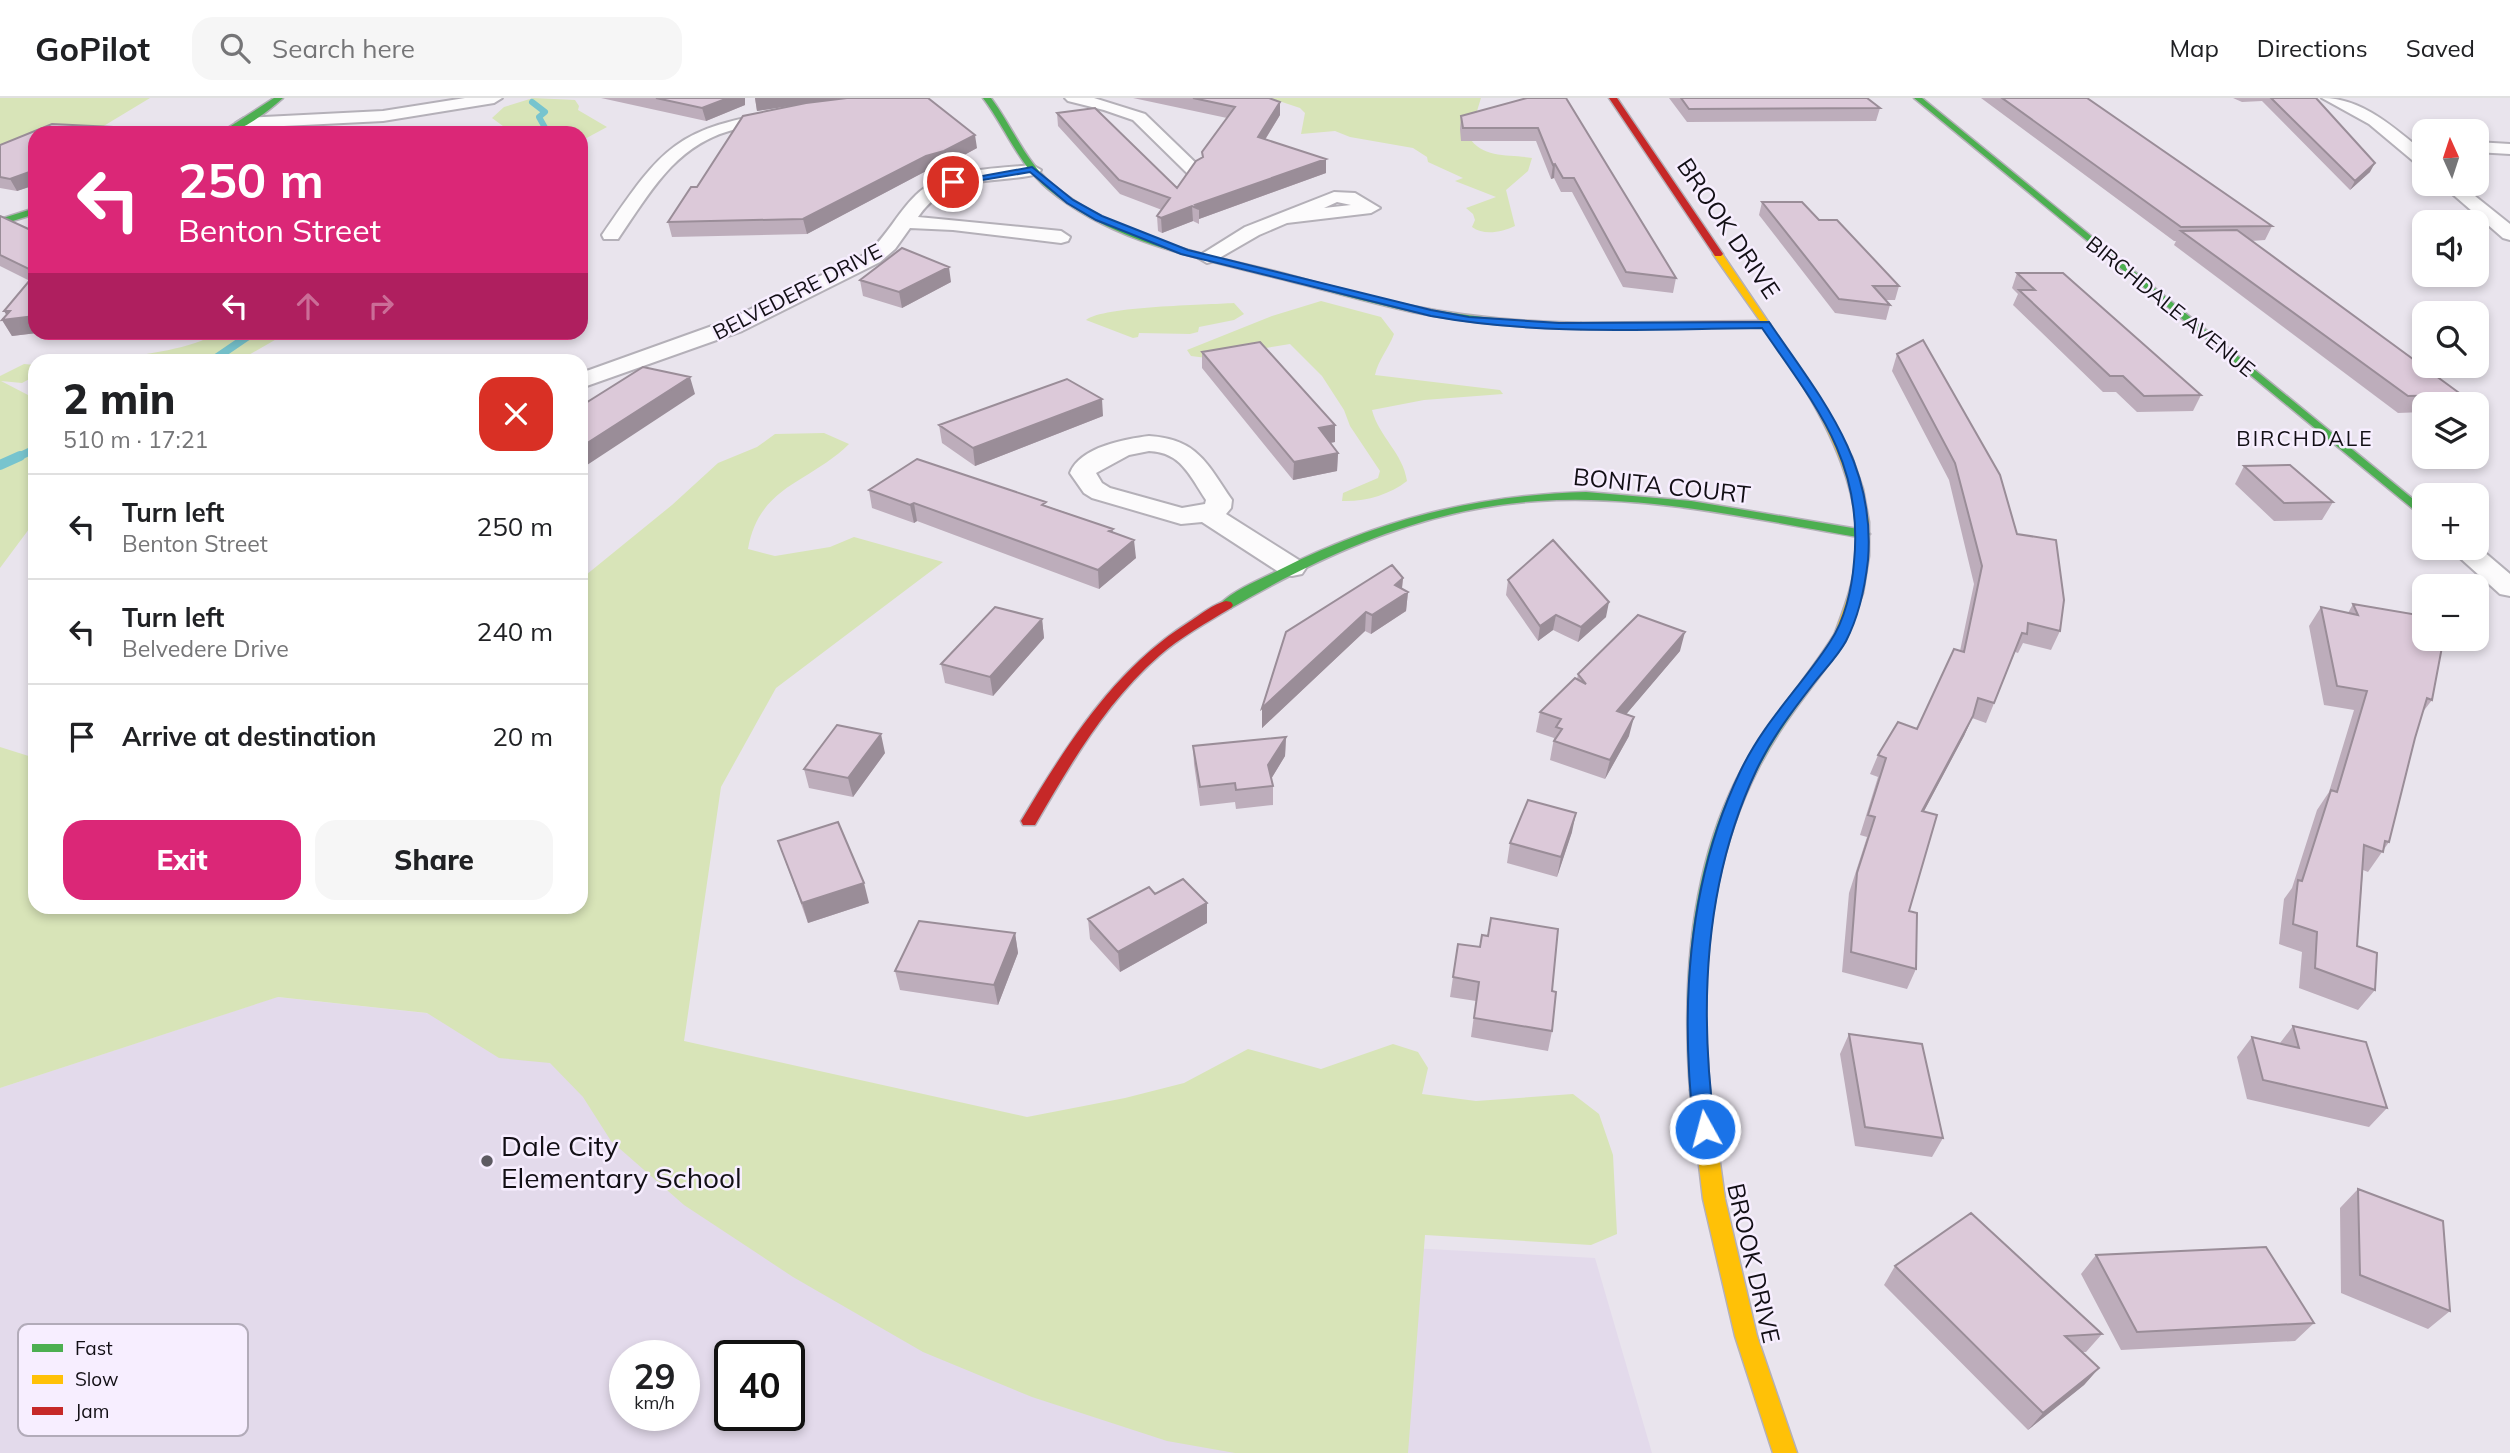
<!DOCTYPE html>
<html lang="en">
<head>
<meta charset="utf-8">
<style>
	body { margin:0; font-family:Mulish,sans-serif; background:#f6f6f6; color:#202124; height:100vh; display:flex; flex-direction:column; font-size:26px; white-space:nowrap }
	* { box-sizing:border-box; margin:0 }
	p { font-size:23px; color:#757577 }
	.icon { flex:none; width:38px; height:38px; fill:none; stroke:currentColor; stroke-width:2; stroke-linecap:round; stroke-linejoin:round }
	.map { position:relative; flex:1; overflow:hidden }
	.details { position:absolute; left:28px; top:256px; width:560px; height:560px; display:flex; flex-direction:column; background:#fff; border-radius:21px; box-shadow:0 4px 10px #0003 }
	.details>* { flex:none }
	.guide { position:absolute; left:28px; top:28px; width:560px; height:214px; border-radius:21px; box-shadow:0 4px 10px #0003; background:#db2777; color:#fff; overflow:hidden }
	.needle { width:46px; rotate:357deg }
	.controls { position:absolute; left:2412px; top:21px; display:grid; gap:14px }
	.controls a { display:grid; place-items:center; width:77px; height:77px; border-radius:14px; background:#fff; box-shadow:0 4px 10px #0003; font-size:35px }
	.speed { position:absolute; left:609px; top:1242px; display:flex; gap:14px; font-size:35px; font-weight:700; text-align:center }
	.speed>* { display:grid; place-content:center; width:91px; height:91px; border-radius:50%; background:#fff; box-shadow:0 4px 10px #0003; line-height:1 }
	.speed small { font-size:18px; font-weight:400 }
	.speed .limit { border:4px solid #111; border-radius:10px; background:#fff; color:#111 }
	.pin { position:absolute; display:grid; place-items:center; width:60px; height:60px; color:#fff; margin:-30px; border:4px solid #fff; border-radius:50%; box-shadow:0 2px 7px #0007 }
	.me { position:absolute; width:77px; margin:-38px; rotate:353deg; stroke-linejoin:round; filter:drop-shadow(0 0 5px #0008) }
	.turn { display:flex; align-items:center; gap:24px; height:147px; padding:0 35px; font-size:32px }
	.turn .icon { width:91px; height:91px; stroke-width:2.5 }
	.turn b { display:block; font-size:49px; line-height:60px }
	.lanes { display:flex; align-items:center; height:66px; padding:0 35px; background:#0003; justify-content:center; gap:35px; direction:ltr }
	.lanes .off { opacity:.35 }
	.round { display:grid; place-items:center; flex:none; width:74px; height:74px; border-radius:21px; background:#f6f6f6 }
	.head { display:flex; align-items:center; justify-content:space-between; height:119px; padding:0 35px }
	h1 { font-size:42px; font-weight:800; line-height:52px }
	.action { display:flex; gap:14px; margin-top:auto; padding:14px 35px }
	.action a { flex:1; height:80px; border-radius:21px; background:#db2777; color:#fff; font-size:28px; font-weight:800; line-height:80px; text-align:center }
	.action a+a { background:#f6f6f6; color:#202124 }
	ul { padding:0; list-style:none }
	li { display:flex; align-items:center; gap:21px; height:105px; padding:0 35px; border-top:2px solid #e0e0e0 }
	li div { flex:1 }
	li b { display:block; font-size:26px }
	li em { font-style:normal }
	header { display:flex; align-items:center; gap:42px; box-sizing:border-box; height:98px; padding:0 35px; background:#fff; border-bottom:2px solid #e0e0e0 }
	header strong { font-size:33px }
	nav { display:flex; gap:38px; margin-inline-start:auto; font-size:24px }
	.search { width:490px; height:63px; background:#f6f6f6; display:flex; align-items:center; gap:18px; box-sizing:border-box; padding:0 24px; border-radius:21px; color:#757577; font-size:26px }
	.map>svg:first-child { display:block }
</style>
</head>
<body>
<header>
<strong>GoPilot</strong>
<div class="search"><svg class="icon" aria-label="search" viewBox="0 0 24 24"><circle cx="10" cy="10" r="6"/><path d="M15 15l6 6"/></svg>Search here</div>
<nav><a>Map</a><a>Directions</a><a>Saved</a></nav>
</header>
<div class="map">
<svg width="2510" height="1355" viewBox="0 0 2510 1355">
	<rect width="100%" height="100%" fill="#e9e4ed"/>
	<path fill="#e3daeb" fill-rule="evenodd" d="M277,899L684,943L1151,1136L1595,1160L1652,1355H0V990ZM625,1258H684V1318H625ZM730,1258H789V1318H730Z"/>
	<path fill="#d8e4b8" d="M0,0H150L102,29L35,35L0,60Z
		M533,0L575,2L579,8L578,12L607,29L581,43V35H508L507,31L492,20L504,9Z
		M1270,0H1481L1469,39C1482,61 1510,56 1532,60L1528,73L1506,92L1515,128C1502,134 1484,138 1472,129L1475,122L1473,116L1466,110L1496,99L1455,83L1463,80L1428,64L1427,59L1413,50L1350,39L1335,33L1301,36L1305,15L1300,10Z
		M1321,203L1381,219L1394,236C1389,250 1378,262 1375,277L1500,292L1503,296L1424,302L1372,312C1379,339 1403,355 1407,383C1389,397 1365,404 1342,403L1343,395L1378,380L1380,373L1350,328L1344,312L1322,278L1290,246L1207,260L1191,258L1187,252L1272,218Z
		M1234,205L1244,216L1234,222L1199,229L1198,234L1190,236L1139,235L1138,239L1133,240L1086,222C1103,208 1206,207 1234,205Z
		M218,234L287,235L240,262H114C145,255 192,252 218,234Z
		M24,266L35,267V278L22,285L1,283L28,297L35,292V423L0,470V278Z
		M824,335L849,346C810,385 759,387 748,451L775,458L830,449L854,439L943,464L776,590L721,689L684,943L1027,1019L1125,1000L1184,985L1248,951L1321,971L1393,946L1418,954L1428,970L1422,996L1476,1003L1573,996L1599,1016L1613,1057L1617,1136L1591,1147L1425,1137L1408,1355H1235L1167,1343L1032,1299L923,1254L793,1179L684,1107L611,1043L583,999L550,965L499,960L427,915L278,899L0,990V649L35,660V808H581V481L672,407L718,365L757,349L775,336Z"/>
	<g fill="none" stroke-linecap="round" stroke-linejoin="round">
		<path stroke="#77c4ce" stroke-width="6" d="M532,4L545,14L539,19L548,35"/>
		<path stroke="#77c4ce" stroke-width="8" d="M213,262L254,234
			M16,360L35,351"/>
		<path stroke="#77c4ce" stroke-width="10" d="M0,367L20,358"/>
		<defs>
			<path id="street" d="M465,0H502L494,5L383,23L244,30L236,25L244,20L383,13Z
				M1065,0H1094L1145,16L1202,71L1193,76L1187,75L1133,22L1104,12L1068,3Z
				M2322,0C2363,0 2394,30 2424,54V68L2418,67L2369,26Z
				M783,13L791,18L789,21C769,26 749,27 729,33C674,49 649,96 618,141H604L602,137C662,50 674,30 783,13Z
				M2476,44L2510,46V56L2476,54Z
				M1032,67L1041,72L1038,76C992,87 949,74 918,119L1061,133L1070,139L1068,143L1061,145L953,132L910,130L895,151L880,164L742,233L581,290V275L726,223L866,156C887,139 897,115 916,97C944,70 996,71 1032,67Z
				M2441,86H2460L2510,126V142L2503,140Z
				M1334,94L1355,95L1380,110L1371,115L1287,125L1259,137L1214,163L1207,165L1197,159L1245,129ZM1337,104L1351,107L1324,110Z
				M1149,338C1198,341 1207,366 1232,402L1231,410L1226,416L1302,464L1306,470L1302,476L1292,478L1282,476L1202,424L1181,426L1092,400L1084,395L1070,375C1080,349 1125,341 1149,338ZM1149,353C1181,354 1190,378 1206,402L1205,406L1182,410L1110,390L1102,385L1096,375L1129,357Z
				M2476,447L2510,476V498L2500,496L2449,450H2476Z"/>
			<path id="fast" d="M274,0H283C267,14 242,35 220,35Z
				M983,0H991C1012,28 1025,63 1052,86C1116,140 1199,155 1278,174C1323,186 1367,199 1412,208C1468,219 1524,224 1581,225L1586,228L1581,231C1524,230 1468,225 1412,214C1365,204 1319,190 1273,179C1194,159 1112,144 1048,91C1019,67 1005,29 983,0Z
				M1914,0H1922L2424,410V420Z
				M35,110V116L0,127V121Z
				M1586,394L1691,403L1864,432L1870,436L1864,440C1757,422 1648,396 1538,403C1427,410 1326,455 1231,510H1221L1219,507C1233,492 1260,482 1279,472C1378,422 1475,397 1586,394Z
				M1842,531L1849,535L1845,544C1815,586 1781,625 1758,671C1708,768 1700,884 1710,992L1707,998L1700,1000L1693,998L1690,992C1682,884 1690,765 1743,669C1770,620 1809,579 1837,532Z"/>
			<path id="slow" d="M1715,154H1721L1817,296L1852,359L1863,391L1869,424V458L1863,495L1847,538L1842,539L1835,535C1844,510 1854,485 1856,458C1867,355 1769,238 1713,156Z
				M1700,984L1707,986L1710,992L1725,1101L1757,1238L1797,1355H1773L1735,1238L1703,1101L1690,992L1693,986Z"/>
			<path id="jam" d="M1609,0H1617L1723,156L1721,158H1715Z
				M1765,223L1770,226L1769,228L1581,231L1576,228L1581,225Z
				M1226,503L1231,504L1233,507L1231,510C1206,525 1181,539 1159,558C1106,604 1070,667 1035,727H1023L1021,723C1066,648 1113,572 1189,524C1200,517 1213,506 1226,503Z"/>
		</defs>
		<use href="#street" stroke="#b4b0b8" stroke-width="4"/>
		<use href="#fast" stroke="#b4b0b8" stroke-width="3"/>
		<use href="#slow" stroke="#b4b0b8" stroke-width="3"/>
		<use href="#jam" stroke="#b4b0b8" stroke-width="3"/>
		<use href="#street" fill="#fcfbfc" fill-rule="evenodd"/>
		<use href="#fast" fill="#4caf50" fill-rule="evenodd"/>
		<use href="#slow" fill="#ffc107" fill-rule="evenodd"/>
		<use href="#jam" fill="#c62828" fill-rule="evenodd"/>
	</g>
	<path fill="#bdadbb" d="M601,0H745V7L706,23Z
		M755,0H843L820,3L977,50L946,67L928,72L807,136L672,139L668,124L697,89L800,6L757,13Z
		M1133,0H1269L1280,4V17L1265,42L1326,75L1199,121V126L1193,123L1162,135L1158,133L1157,118L1162,112L1120,96L1058,28L1057,15L1177,90L1202,60V54L1227,20Z
		M1527,0L1676,180L1673,195L1623,189L1572,94H1561L1554,80L1551,81L1536,43H1461L1460,31L1461,18Z
		M1669,0H1867L1880,10L1876,23L1687,24Z
		M1981,0H2087L2272,128L2265,142L2251,143L2462,297L2456,306H2424V314L2398,315L2174,147L2176,143H2174Z
		M2233,0H2316L2370,74L2350,92L2262,3L2242,4Z
		M52,26L154,31L157,35H35V87L17,93L0,90V47Z
		M1762,104L1819,122L1899,188L1895,202H1886L1890,207L1886,222L1835,215L1759,117Z
		M0,118L35,134V234H45L12,238L2,222L7,217L4,213L30,183L0,168Z
		M2017,175L2201,297L2193,313L2137,314L2116,294H2103L2013,207L2018,196L2012,190Z
		M860,182L951,184L902,210L863,198Z
		M1202,254L1335,344L1330,345L1338,355L1337,373L1293,382L1202,270Z
		M1897,256L2017,436L2060,533L2051,552L2023,545L2018,555L2015,554L1986,625L1972,620L1964,638L1924,713L1909,813L1916,871L1907,891L1842,874L1849,795L1867,739L1860,737L1878,679L1870,676L1878,657L1917,631L1960,553L1974,486L1949,382L1892,273Z
		M1103,318L975,368L942,345L939,327Z
		M2244,368L2333,404L2322,422L2274,423L2235,386Z
		M869,392L1047,408L1113,431V435L1136,460L1099,491L917,423L914,425L872,410Z
		M1403,480L1402,491L1408,494L1406,513L1371,536L1365,533L1262,630V610Z
		M1508,482L1606,519L1578,544L1553,532L1538,543L1506,497Z
		M2353,506L2432,602L2422,615L2415,640L2389,744L2368,774L2363,772L2357,848L2375,892L2358,912L2299,890L2302,854L2279,846L2284,801L2292,790L2317,712L2329,694L2354,612L2324,607L2309,528L2321,509L2348,515Z
		M1042,521L1044,540L993,598L945,585L941,566Z
		M1680,553L1626,616L1629,638L1605,681L1550,662L1554,640L1536,634L1540,614L1577,581L1578,576Z
		M1286,639L1285,658L1271,681L1273,688V707L1236,711L1235,704L1200,708L1194,666L1193,648Z
		M885,655L853,699L809,690L804,671Z
		M1572,734L1557,779L1507,765L1510,745Z
		M778,743L869,805L808,825Z
		M1155,796L1207,825L1120,874L1090,841L1088,821Z
		M1015,835L1018,855L998,907L900,892L895,873Z
		M1453,879L1552,893V933L1548,953L1471,939L1476,903L1450,899Z
		M2293,928L2387,1010L2369,1029L2247,1001L2237,959L2252,939L2280,945Z
		M1849,936L1943,1040L1932,1059L1855,1048L1840,956Z
		M2358,1091L2450,1213L2428,1231L2341,1195L2340,1110Z
		M2096,1157L2314,1225L2295,1243L2121,1252L2081,1176Z
		M1895,1168L2102,1236L2086,1254H2082L2099,1270L2084,1287L2028,1332L1884,1187Z"/>
	<path fill="#9a8d98" d="M728,0H745V7L706,23L702,10Z
		M755,0H843L757,13Z
		M1280,4V17L1258,53V39Z
		M975,37L977,50L946,67L928,72L807,136L803,121L926,58Z
		M1326,61V75L1199,121V111L1195,107Z
		M2375,65L2370,74L2350,92L2355,83Z
		M1555,66L1554,80L1551,81L1553,67Z
		M35,72V87L17,93L10,81Z
		M1192,108L1193,123L1162,135L1161,120Z
		M949,169L951,184L902,210L899,194Z
		M4,213H10L35,218V234H45L12,238L2,222L9,221Z
		M690,279L695,296L581,371V349Z
		M1102,301L1103,318L975,368L973,350Z
		M1335,327V344L1318,347L1319,330Z
		M1338,355L1337,373L1293,382L1294,364Z
		M914,405L917,423L914,425L910,407Z
		M1134,442L1136,460L1099,491L1098,472Z
		M1403,480L1401,498L1408,494L1406,513L1371,536L1372,517L1395,487Z
		M1609,504L1606,519L1578,544L1581,529Z
		M1366,514L1365,533L1262,630V610Z
		M1556,517L1553,532L1538,543L1540,528Z
		M1042,521L1044,540L993,598L990,579Z
		M1685,534L1680,553L1612,633L1617,613Z
		M1973,618L1964,638L1914,732L1922,713Z
		M1634,619L1629,638L1605,681L1610,662Z
		M881,636L885,655L853,699L848,680Z
		M1286,639L1285,658L1268,686V667Z
		M1576,715L1572,734L1557,779L1561,759Z
		M864,785L869,805L808,825L802,805Z
		M1207,805V825L1120,874L1118,854Z
		M1015,835L1018,855L998,907L994,887Z
		M2099,1270L2084,1287L2028,1332L2043,1315Z"/>
	<path fill="#dcc9d9" stroke="#9a8d98" stroke-width="2" d="M656,0H728L702,10Z
		M847,0H928L975,37L944,53L926,58L803,121L668,124L691,89H697L743,18L806,5Z
		M1193,0H1269L1280,4L1258,39L1326,61L1195,107L1199,111L1192,108L1161,120L1157,118L1170,100L1119,82L1057,15L1095,10L1177,90L1196,63L1203,59L1202,54L1235,9Z
		M1527,0H1566L1676,180L1626,174L1574,80H1563L1555,66L1553,67L1538,30H1463L1461,18Z
		M1681,0H1867L1880,10L1689,11Z
		M2002,0H2087L2272,128L2181,129Z
		M2271,0H2316L2375,65L2355,83Z
		M52,26L154,31L155,33L149,35H35V72L10,81L0,79V47Z
		M1762,104H1802L1819,122H1837L1899,188H1873L1890,207L1839,201Z
		M0,118L35,134V174L0,157Z
		M2237,132L2462,297L2408,298L2181,133Z
		M902,150L949,169L899,194L860,182Z
		M2017,175H2063L2201,297L2144,298L2123,278H2110L2019,192H2035Z
		M35,176V218L2,222L10,213H4Z
		M1923,242L2000,377L2017,436L2056,442L2064,502L2060,533L2028,525L2027,536L2022,535L1994,605L1978,600L1973,618L1922,713L1937,717L1909,813L1917,815L1916,871L1851,854L1857,775L1875,719L1868,717L1886,660L1878,657L1898,624L1917,631L1954,551L1964,554L1982,468L1955,365L1897,256Z
		M1260,244L1335,327L1319,330L1338,355L1294,364L1202,254Z
		M643,269L690,279L581,349V308Z
		M1067,281L1102,301L973,350L939,327Z
		M917,361L1046,404L1042,407L1113,431L1109,433L1134,442L1098,472L914,405L910,407L869,392Z
		M2290,367L2333,404L2284,405L2244,368Z
		M1553,442L1609,504L1581,529L1556,517L1540,528L1508,482Z
		M1392,467L1403,480L1395,487L1408,494L1372,517L1366,514L1262,610L1286,534Z
		M2353,506L2424,518V541H2438L2442,549L2432,602L2427,600L2415,640L2389,744L2385,743L2383,754L2364,747L2357,848L2377,855L2375,892L2315,870L2317,834L2293,826L2298,782L2302,783L2331,692L2337,694L2367,593L2337,588L2321,509L2358,517Z
		M995,509L1042,521L990,579L941,566Z
		M1638,517L1685,534L1617,613L1634,619L1610,662L1554,643L1562,631L1556,629L1561,621L1540,614L1575,580L1586,586L1578,576Z
		M837,627L881,636L848,680L804,671Z
		M1286,639L1268,667L1273,688L1236,692L1235,685L1200,689L1193,648Z
		M1528,702L1576,715L1561,759L1510,745Z
		M838,724L864,785L802,805L778,743Z
		M1183,781L1207,805L1118,854L1088,821L1149,789L1155,796Z
		M1491,820L1558,831L1552,893L1556,894L1552,933L1474,920L1479,884L1453,879L1458,846L1480,849L1482,837L1488,838Z
		M919,823L1015,835L994,887L895,873Z
		M2293,928L2366,944L2387,1010L2263,982L2252,939L2299,950Z
		M1849,936L1922,946L1943,1040L1865,1029Z
		M2358,1091L2443,1123L2450,1213L2360,1177Z
		M1971,1115L2102,1236L2065,1238L2099,1270L2043,1315L1895,1168Z
		M2266,1149L2314,1225L2137,1234L2096,1157Z"/>
	<path fill="#1a73e8" stroke="#114b97" stroke-width="2" d="M1032,69L1073,102L1102,118L1188,152L1431,212L1469,219L1559,225L1769,224C1821,300 1876,364 1868,462C1865,489 1859,518 1846,543C1838,558 1824,572 1814,585C1792,613 1771,641 1756,673C1704,784 1699,912 1715,1031L1712,1037L1705,1040L1697,1037L1694,1031C1680,911 1687,785 1740,674C1764,623 1801,589 1830,544C1845,522 1852,490 1854,464C1864,364 1815,307 1762,230C1652,231 1540,238 1431,218L1181,156L1096,122L1067,105L1030,74L953,87L949,84Z"/>
	<circle fill="#5d5a61" stroke="#f7eeff" stroke-width="2.5" cx="487" cy="1063" r="7"/>
	<g text-anchor="middle" dominant-baseline="central" stroke-width="5" stroke-linejoin="round" paint-order="stroke">
		<g font-size="21" fill="#120f15" stroke="#f7eeff">
			<text transform="translate(797 193) rotate(-27)">BELVEDERE DRIVE</text>
			<text transform="translate(2171 208) rotate(39)">BIRCHDALE AVENUE</text>
		</g>
		<g font-size="21" letter-spacing="2" fill="#120f15" stroke="#f7eeff">
			<text x="2305" y="340">BIRCHDALE</text>
		</g>
		<g font-size="24" fill="#120f15" stroke="#f7eeff">
			<text transform="translate(1729 130) rotate(56)">BROOK DRIVE</text>
			<text transform="translate(1662 387) rotate(6)">BONITA COURT</text>
			<text transform="translate(1754 1165) rotate(77)">BROOK DRIVE</text>
		</g>
		<g font-size="28" fill="#120f15" stroke="#f7eeff" text-anchor="start">
			<text x="501" y="1047">Dale City<tspan x="501" dy="32">Elementary School</tspan></text>
		</g>
	</g>
	<rect x="18" y="1226" width="230" height="112" rx="10" fill="#f7eeff" stroke="#b2abb9" stroke-width="2"/>
	<rect x="32" y="1246" width="31" height="8" fill="#4caf50"/>
	<rect x="32" y="1277" width="31" height="9" fill="#ffc107"/>
	<rect x="32" y="1309" width="31" height="8" fill="#c62828"/>
	<g font-size="19" fill="#120f15">
		<text x="75" y="1257">Fast</text>
		<text x="75" y="1288">Slow</text>
		<text x="75" y="1320">Jam</text>
	</g>
</svg>
<div class="controls">
<a><svg class="needle" viewBox="-14 -14 28 28"><path d="M0-13l5 13h-10z" fill="#e53935"/><path d="M0 13l5-13h-10z" fill="#757577"/></svg></a>
<a><svg class="icon" aria-label="sound" viewBox="0 0 24 24"><path d="M4 9h4l5-4v14l-5-4H4zM17 9q2 3 0 6"/></svg></a>
<a><svg class="icon" aria-label="search" viewBox="0 0 24 24"><circle cx="10" cy="10" r="6"/><path d="M15 15l6 6"/></svg></a>
<a><svg class="icon" aria-label="layers" viewBox="0 0 24 24"><path d="M12 4l9 5-9 5-9-5zM3 14l9 5 9-5"/></svg></a>
<a>+</a>
<a>−</a>
</div>
<div class="speed"><div>29<small>km/h</small></div><div class="limit">40</div></div>
<div class="pin" style="left:953px;top:84px;background:#d93025"><svg class="icon" aria-label="arrive" viewBox="0 0 24 24"><path d="M6 21V4h12l-3 4 3 4H6"/></svg></div>
<svg class="me" style="left:1705px;top:1031px" viewBox="-20 -20 40 40"><circle r="17" fill="#1a73e8" stroke="#fff" stroke-width="3"/><path d="M0-11L8 9 0 5-8 9z" fill="#fff"/></svg>
<div class="guide">
<div class="turn"><svg class="icon" aria-label="left" viewBox="0 0 24 24"><path d="M17 20v-9H6M10 6l-5 5 5 5"/></svg><div><b>250 m</b>Benton Street</div></div>
<div class="lanes"><svg class="icon" aria-label="left" viewBox="0 0 24 24"><path d="M17 20v-9H6M10 6l-5 5 5 5"/></svg><svg class="icon off" aria-label="ahead" viewBox="0 0 24 24"><path d="M12 20V5M6 11l6-6 6 6"/></svg><svg class="icon off" aria-label="right" viewBox="0 0 24 24"><path d="M7 20v-9h11M14 6l5 5-5 5"/></svg></div>
</div>
<section class="details">
<div class="head"><div><h1>2 min</h1><p>510 m · 17:21</p></div><a class="round" style="background:#d93025;color:#fff"><svg class="icon" aria-label="close" viewBox="0 0 24 24"><path d="M6 6l12 12M18 6L6 18"/></svg></a></div>
<ul>
<li><svg class="icon" aria-label="left" viewBox="0 0 24 24"><path d="M17 20v-9H6M10 6l-5 5 5 5"/></svg><div><b>Turn left</b><p>Benton Street</p></div><em>250 m</em></li>
<li><svg class="icon" aria-label="left" viewBox="0 0 24 24"><path d="M17 20v-9H6M10 6l-5 5 5 5"/></svg><div><b>Turn left</b><p>Belvedere Drive</p></div><em>240 m</em></li>
<li><svg class="icon" aria-label="arrive" viewBox="0 0 24 24"><path d="M6 21V4h12l-3 4 3 4H6"/></svg><div><b>Arrive at destination</b></div><em>20 m</em></li>
</ul>
<div class="action"><a>Exit</a><a>Share</a></div>
</section>
</div>
</body>
</html>
